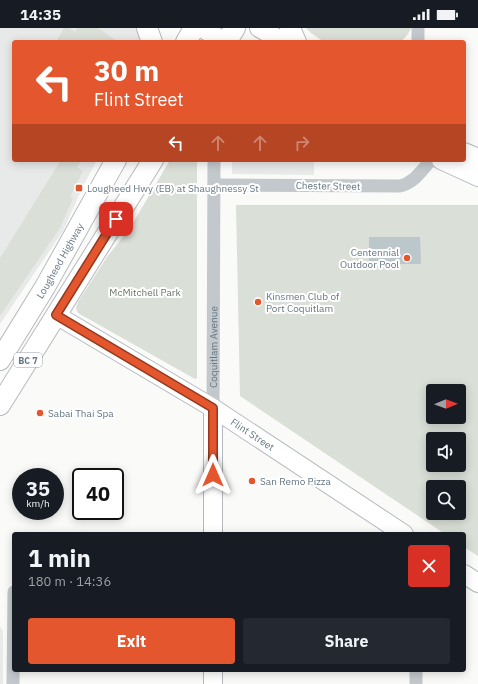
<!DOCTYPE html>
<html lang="en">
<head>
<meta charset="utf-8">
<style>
	body { margin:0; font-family:"IBM Plex Sans",sans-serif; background:#242831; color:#f1f3f6; height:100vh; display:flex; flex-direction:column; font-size:15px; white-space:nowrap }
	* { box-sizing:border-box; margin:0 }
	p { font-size:13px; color:#9ea1a6 }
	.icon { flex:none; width:22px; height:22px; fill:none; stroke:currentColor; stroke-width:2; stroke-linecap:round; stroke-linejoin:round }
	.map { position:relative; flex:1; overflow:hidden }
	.drawer { position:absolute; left:12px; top:504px; width:454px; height:140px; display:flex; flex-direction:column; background:#171b24; border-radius:4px; box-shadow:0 2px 10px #0003 }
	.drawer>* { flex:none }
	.top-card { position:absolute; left:12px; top:12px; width:454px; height:122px; border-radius:4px; box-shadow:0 2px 10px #0003; background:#e4572e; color:#fff; overflow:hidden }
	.needle { width:26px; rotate:89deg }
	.tools { position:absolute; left:426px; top:356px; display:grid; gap:8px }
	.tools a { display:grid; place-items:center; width:40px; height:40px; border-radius:4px; background:#171b24; box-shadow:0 2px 10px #0003; font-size:20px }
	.speed { position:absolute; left:12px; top:440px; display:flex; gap:8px; font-size:20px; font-weight:700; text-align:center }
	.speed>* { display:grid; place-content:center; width:52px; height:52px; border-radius:50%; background:#171b24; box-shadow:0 2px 10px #0003; line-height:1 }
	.speed small { font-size:10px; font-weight:400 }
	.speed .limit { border:2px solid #111; border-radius:6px; background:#fff; color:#111 }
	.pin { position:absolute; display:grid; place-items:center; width:34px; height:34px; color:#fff; margin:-17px; border-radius:8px; box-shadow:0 2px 6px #0006 }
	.me { position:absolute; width:44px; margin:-22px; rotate:0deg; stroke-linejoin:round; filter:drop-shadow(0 0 3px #0008) }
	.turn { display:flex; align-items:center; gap:14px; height:84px; padding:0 16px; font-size:18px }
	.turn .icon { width:52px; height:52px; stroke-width:2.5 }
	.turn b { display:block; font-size:28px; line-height:34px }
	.lanes { display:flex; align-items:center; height:38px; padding:0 16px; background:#0003; justify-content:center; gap:20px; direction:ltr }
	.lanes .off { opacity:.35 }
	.round { display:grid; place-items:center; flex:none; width:42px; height:42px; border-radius:4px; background:#242831 }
	.summary { display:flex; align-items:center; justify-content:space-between; height:68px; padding:0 16px }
	h1 { font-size:24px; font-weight:800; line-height:30px }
	.action { display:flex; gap:8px; margin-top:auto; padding:8px 16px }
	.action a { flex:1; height:46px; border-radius:4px; background:#e4572e; color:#fff; font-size:16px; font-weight:800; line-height:46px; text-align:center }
	.action a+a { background:#242831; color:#f1f3f6 }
	.status { display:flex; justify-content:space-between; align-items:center; height:28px; padding:0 20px; background:#171b24; direction:ltr }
	.status svg { height:11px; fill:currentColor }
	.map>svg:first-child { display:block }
</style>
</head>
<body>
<div class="status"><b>14:35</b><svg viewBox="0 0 49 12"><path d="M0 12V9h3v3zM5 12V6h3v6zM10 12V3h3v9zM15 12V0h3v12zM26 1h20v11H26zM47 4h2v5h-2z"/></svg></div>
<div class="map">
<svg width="478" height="656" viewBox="0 0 478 656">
	<rect width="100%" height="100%" fill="#fafaf8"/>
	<path fill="#e8e9e9" d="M0,0H142L147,14H14V132H97L83,158L63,203L0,296Z
		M232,132H314V147L232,146Z
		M0,599L2,601L3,603V656H0Z"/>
	<path fill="#dadfd7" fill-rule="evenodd" d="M64,0H69L75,4L77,0H98L118,14H56Z
		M306,0H411L408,6L401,14H324L311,5Z
		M61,132H82L77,139L83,143L70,169L73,170L60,200L0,288V230Z
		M170,132H197V350L195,351L78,285L76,280L78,274L107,229L130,200Z
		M236,177H478V528L464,519V506H445L240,368ZM433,363H459V389H433ZM433,411H459V437H433ZM433,459H459V485H433Z"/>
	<path fill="#bbc7cb" d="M369,209H420L421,236H369Z"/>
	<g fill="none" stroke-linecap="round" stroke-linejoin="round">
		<defs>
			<g id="secondary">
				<path d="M201,0L226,14"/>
				<path d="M259,0L284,14"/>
				<path d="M464,124L478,130"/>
				<path d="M441,132L478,149"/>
				<path id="s2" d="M56,287L213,380L404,506"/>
				<path d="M213,506V380"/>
				<path d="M464,546L478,555"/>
				<path d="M213,656V642"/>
			</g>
			<g id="primary">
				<path d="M147,0L152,14"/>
				<path d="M290,0L296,14"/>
				<path d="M186,14L194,0"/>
				<path d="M226,14L235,0"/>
				<path id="s3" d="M0,332L45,259L116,132"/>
				<path d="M0,377L153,132"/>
			</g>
		</defs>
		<use href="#secondary" stroke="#b3babf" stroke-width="20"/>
		<use href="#primary" stroke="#b5babe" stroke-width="22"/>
		<g stroke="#c3c8cc" stroke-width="13">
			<path d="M418,0V14"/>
			<path d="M214,157L400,158C414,155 422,142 431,132"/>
			<path id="s1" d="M213,380L214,132"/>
			<path d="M13,656L14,564"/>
			<path d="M416,656V642"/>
		</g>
		<use href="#secondary" stroke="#fff" stroke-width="18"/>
		<use href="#primary" stroke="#fff" stroke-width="20"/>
	</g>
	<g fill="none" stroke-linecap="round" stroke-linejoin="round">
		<defs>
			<path id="route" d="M116,191L56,287L213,380V447"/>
		</defs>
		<use href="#route" stroke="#94391e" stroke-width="10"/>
		<use href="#route" stroke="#e4572e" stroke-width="7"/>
	</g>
	<g fill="#e4572e" stroke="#fff" stroke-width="1.5">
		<rect x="75" y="156" width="8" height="8" rx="2"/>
		<circle cx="407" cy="230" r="4"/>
		<circle cx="258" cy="274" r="4"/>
		<circle cx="40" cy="385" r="4"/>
		<circle cx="252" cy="453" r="4"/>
	</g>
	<g text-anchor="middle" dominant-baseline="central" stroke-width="4" stroke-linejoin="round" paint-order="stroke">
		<rect fill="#fff" stroke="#939fa8" stroke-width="1" x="14" y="325" width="28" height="14" rx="3"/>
		<g font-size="9" font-weight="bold" fill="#657683">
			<text x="28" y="332">BC 7</text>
		</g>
		<g font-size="10" fill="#657683" stroke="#fff">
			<text transform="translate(328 158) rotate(1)">Chester Street</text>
			<text stroke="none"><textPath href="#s3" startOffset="116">Lougheed Highway</textPath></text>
			<text stroke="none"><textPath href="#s1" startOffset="61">Coquitlam Avenue</textPath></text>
			<text stroke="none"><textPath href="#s2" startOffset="230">Flint Street</textPath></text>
		</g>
		<g font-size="10" fill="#657683" stroke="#fff" text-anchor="start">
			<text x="87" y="160">Lougheed Hwy (EB) at Shaughnessy St</text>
			<text x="399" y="224" text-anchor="end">Centennial<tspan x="399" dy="12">Outdoor Pool</tspan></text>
			<text x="266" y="268">Kinsmen Club of<tspan x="266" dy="12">Port Coquitlam</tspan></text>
			<text x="48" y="385">Sabai Thai Spa</text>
			<text x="260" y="453">San Remo Pizza</text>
		</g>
		<g font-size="10" fill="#687a64" stroke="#fff">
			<text x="145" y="264">McMitchell Park</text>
		</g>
	</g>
</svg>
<div class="tools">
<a><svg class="needle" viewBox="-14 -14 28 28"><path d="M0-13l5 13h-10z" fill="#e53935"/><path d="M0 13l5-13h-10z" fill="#9ea1a6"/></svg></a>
<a><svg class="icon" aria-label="sound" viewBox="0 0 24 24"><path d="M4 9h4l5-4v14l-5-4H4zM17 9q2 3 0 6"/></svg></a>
<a><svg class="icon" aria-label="search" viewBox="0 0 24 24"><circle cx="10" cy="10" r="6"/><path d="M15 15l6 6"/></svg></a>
</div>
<div class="speed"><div>35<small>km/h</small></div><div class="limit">40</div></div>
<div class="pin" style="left:116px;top:191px;background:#d93025"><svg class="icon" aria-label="arrive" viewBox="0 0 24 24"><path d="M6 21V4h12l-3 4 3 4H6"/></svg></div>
<svg class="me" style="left:213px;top:447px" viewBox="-20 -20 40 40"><path d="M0-17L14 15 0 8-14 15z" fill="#e4572e" stroke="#fff" stroke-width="4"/></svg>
<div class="top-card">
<div class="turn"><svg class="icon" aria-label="left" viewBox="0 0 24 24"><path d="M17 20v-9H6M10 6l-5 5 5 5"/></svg><div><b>30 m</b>Flint Street</div></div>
<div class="lanes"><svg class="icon" aria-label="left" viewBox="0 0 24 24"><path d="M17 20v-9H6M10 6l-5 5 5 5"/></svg><svg class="icon off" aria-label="ahead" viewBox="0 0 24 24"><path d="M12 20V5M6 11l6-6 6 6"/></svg><svg class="icon off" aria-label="ahead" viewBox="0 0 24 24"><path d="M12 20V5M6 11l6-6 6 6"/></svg><svg class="icon off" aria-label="right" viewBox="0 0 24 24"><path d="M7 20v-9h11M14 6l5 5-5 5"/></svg></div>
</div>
<section class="drawer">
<div class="summary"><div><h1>1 min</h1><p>180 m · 14:36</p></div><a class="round" style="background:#d93025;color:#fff"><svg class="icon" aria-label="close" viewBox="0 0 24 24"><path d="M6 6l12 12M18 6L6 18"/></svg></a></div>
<div class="action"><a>Exit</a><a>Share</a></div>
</section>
</div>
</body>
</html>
